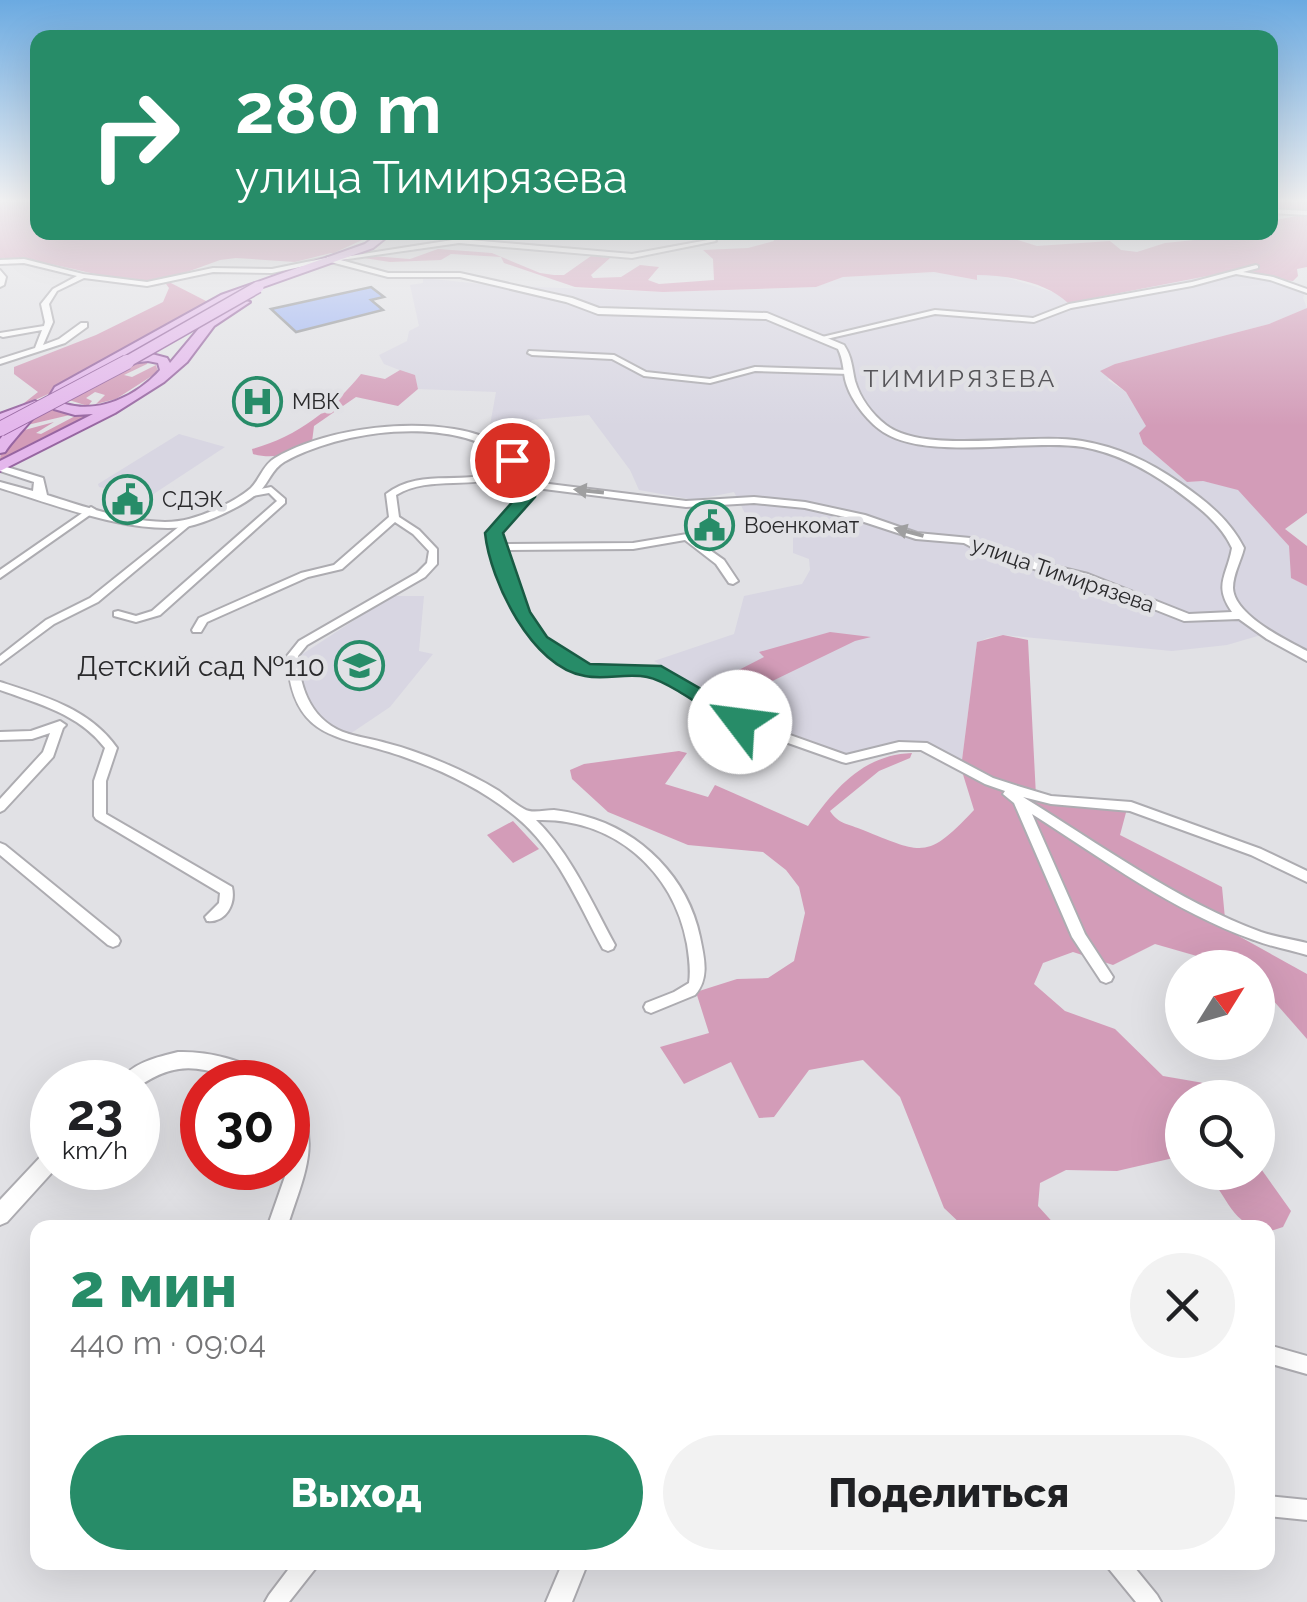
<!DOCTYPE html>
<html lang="ru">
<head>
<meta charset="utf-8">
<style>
	body { margin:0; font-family:Raleway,sans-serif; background:#f2f2f2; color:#202124; height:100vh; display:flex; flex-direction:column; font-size:38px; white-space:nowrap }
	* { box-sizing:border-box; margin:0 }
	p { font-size:32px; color:#757577 }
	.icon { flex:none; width:55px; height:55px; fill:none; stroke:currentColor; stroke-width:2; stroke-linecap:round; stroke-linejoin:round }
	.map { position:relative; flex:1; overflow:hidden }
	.panel { position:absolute; left:30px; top:1220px; width:1245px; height:350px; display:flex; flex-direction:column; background:#fff; border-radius:20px; box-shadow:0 10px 40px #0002 }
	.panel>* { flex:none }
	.guide { position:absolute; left:30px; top:30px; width:1248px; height:210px; border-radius:20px; box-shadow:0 10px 40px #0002; background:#278c68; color:#fff; overflow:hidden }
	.needle { width:65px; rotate:53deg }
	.tools { position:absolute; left:1165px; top:950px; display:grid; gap:20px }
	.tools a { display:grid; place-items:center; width:110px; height:110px; border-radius:50%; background:#fff; box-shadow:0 10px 40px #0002; font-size:50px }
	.speed { position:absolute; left:30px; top:1060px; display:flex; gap:20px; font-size:50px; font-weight:700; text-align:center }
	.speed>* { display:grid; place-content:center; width:130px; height:130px; border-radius:50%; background:#fff; box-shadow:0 10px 40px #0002; line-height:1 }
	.speed small { font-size:25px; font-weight:400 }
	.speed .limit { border:15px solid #d22; background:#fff; color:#111 }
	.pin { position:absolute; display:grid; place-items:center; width:85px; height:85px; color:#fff; margin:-42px; border:5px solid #fff; border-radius:50%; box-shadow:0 2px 10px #0007 }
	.me { position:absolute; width:110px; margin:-55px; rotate:300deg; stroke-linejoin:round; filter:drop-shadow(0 0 8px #0008) }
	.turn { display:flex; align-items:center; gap:35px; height:210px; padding:0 40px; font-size:45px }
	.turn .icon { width:130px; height:130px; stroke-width:2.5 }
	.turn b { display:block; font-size:70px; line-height:85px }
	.round { display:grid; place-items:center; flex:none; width:105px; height:105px; border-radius:52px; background:#f2f2f2 }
	.head { display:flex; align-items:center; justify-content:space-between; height:170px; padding:0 40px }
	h1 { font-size:60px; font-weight:800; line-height:75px; color:#278c68 }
	.cta { display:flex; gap:20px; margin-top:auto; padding:20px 40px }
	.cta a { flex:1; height:115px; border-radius:60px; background:#278c68; color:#fff; font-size:40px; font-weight:800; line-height:115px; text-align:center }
	.cta a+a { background:#f2f2f2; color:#202124 }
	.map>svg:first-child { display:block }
</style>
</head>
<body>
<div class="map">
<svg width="1307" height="1602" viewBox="0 0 1307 1602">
	<rect width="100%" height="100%" fill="#e1e1e5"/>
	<path fill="#d8d6e2" d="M934,272L976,280V275H999L1059,294L1068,303L1223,273L1273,276L1307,288L1303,298L1307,308L1300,311L1269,324L1115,364L1108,380L1126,392L1147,427L1139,433L1143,444L1187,482L1203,481L1238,489L1289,546L1291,577L1307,586V662L1261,635L1227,645L1172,651L1003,635L987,638L977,643L961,768L916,750L845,757L736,710L654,661L734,634L744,596L802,584L810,570L809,559L793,553V537L748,519L734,492L694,500L639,490L630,470L589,415L532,420L527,427L488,436L496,392L418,389L415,376L384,364L379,355L407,341L409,331L419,326L410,285L423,283V278L491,285L663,292L816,287L843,277Z
		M179,434L225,447L149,497L99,487L98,484Z
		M391,596H424L419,651L433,654L390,707L347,736L325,724L301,692L298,657Z"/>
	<path fill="#d39cb8" d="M0,202H37L38,232L377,233L334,253L410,259L438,249L492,253L540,273L554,275H564L591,256L610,258L591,275L593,278L621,277L640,265L659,267L648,280L659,284L714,280L713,259L703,250L748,248L774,241L772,236L752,233L935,232L965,238L998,234L1037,246L1110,241L1121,250L1137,252L1165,243L1204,239L1180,233L1270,232V221L1297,216L1270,202H1307V267L1297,269L1298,276L1293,281L1223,273L1068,303C1047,282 1006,275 977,275V280L934,272L843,277L816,287L663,292L575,287L504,263L501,257L451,254L441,260L390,262L331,253L295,262L236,258L220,260L165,280L208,302L62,388L19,407L38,392L14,374V367L96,335L163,302L169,288L163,280C107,285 56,258 0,258Z
		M1307,308V513L1285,529L1307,546V586L1291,578L1289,546L1238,490L1203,481L1187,482L1143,444L1139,433L1146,426L1126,392L1100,371L1115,364L1269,324Z
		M146,360L147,364L124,375L132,377L156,365L158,372L116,399L96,404L105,395L95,392L86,398L92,401L88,406L69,400L126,362Z
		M400,370L415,375L418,389L398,406L356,397L314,426L312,442C292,454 274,460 253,454L252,449C295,438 334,408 361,374L385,379Z
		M56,403L74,414L23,426L21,431L54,422L36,433L41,434L79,414L105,409L0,462C0,432 33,415 56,403Z
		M830,632L871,637L855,641L731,701L702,689L764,657L759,652Z
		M1003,635L1028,640L1036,796L1128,805L1120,835L1222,887L1226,929L1307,974V1039L1258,983V968L1235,967L1155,944L1113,965L1073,952L1043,963L1034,984L1065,1011L1115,1029L1163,1076L1227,1087L1239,1097L1182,1098V1156L1117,1171L1066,1170L1040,1183L1038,1206L1057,1227H964L944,1208L900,1097L863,1060L809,1070L774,1117L759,1118L731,1062L684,1084L660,1047L709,1033L696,992L737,979L768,978L794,961L805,913L799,887L786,870L763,852L688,845L608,812L572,779L570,770L584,764L679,751L687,753L665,784L708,797L715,785L808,826C835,789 862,755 912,753L910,758L879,771L830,811C838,824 849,824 863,830C923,854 927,860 974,810L961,768L977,642Z
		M513,821L539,849L513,863L487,835Z
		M1258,1123L1269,1143L1258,1155L1259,1166L1291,1211L1283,1227L1268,1232V1228C1231,1228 1228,1195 1206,1173L1258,1172Z"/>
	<path fill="#9fb5f3" stroke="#909296" stroke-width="2.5" d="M371,287L384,297L371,300L383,310L296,332L271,309Z"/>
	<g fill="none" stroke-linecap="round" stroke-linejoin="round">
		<defs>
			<path id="minor" d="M1270,209L1307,211V215L1270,213Z
				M701,232H708L716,241L632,258L459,243L334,261L331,259L459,239L632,254L708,240Z
				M326,258L329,260L328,261L272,273L213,272L147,286L84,278L57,291L49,304L53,322L43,345L59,339L81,323H87V327L65,343L0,364V359L35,348L42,330L3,337L0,336V333L44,326L45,322L41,304L53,289L77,276L24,263L0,264V260L24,259L83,274L147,282L213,268L272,269Z
				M1256,265L1258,266V268L1243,272L1273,277L1307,289V293L1270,280L1236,274L1192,286L1071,308L1034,322L935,314L822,340L818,338L935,310L1033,318L1069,304L1192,282Z
				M0,270L6,277L4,285L0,287Z
				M529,351L614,355L646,372L710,379L755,367L849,370L853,372L849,374L755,371L710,383L644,376L612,359L532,355L528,353Z
				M508,450L512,453L516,467C480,495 434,472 396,495L399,517L419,530L437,549V564L425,577L307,645L298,656C300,691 313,723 349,734C361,738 374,739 386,743C406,748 425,755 444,763C463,771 481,780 499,791C507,797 515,804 524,809C532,814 544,810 554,810C563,811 574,813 584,816C641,831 688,878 700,937C704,957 710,978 695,995L651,1013L646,1011L644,1007L646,1003L674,992L689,983C691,970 689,957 687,944C674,870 612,817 536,820C571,854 592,903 615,945L613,949L608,951L603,949C578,903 557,850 515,816C483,790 446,772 407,758C343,734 292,745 287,656L299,641L417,573L427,563L429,551L413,534L395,522L342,569L308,577L207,622L201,632H193L192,630L199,618L301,573L334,565L389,517L386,494C424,465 468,490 507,466L504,453Z
				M530,480L535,483L528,502L499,533L500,544L633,543L687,534L724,560L738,581L733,584L729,583L716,564L685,540L633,549L502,550L534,626L544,640L577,663L601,667H658L745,719L846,755L899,742L927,743L993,778L1021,787L1051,796L1131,802L1261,849L1307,871V882L1251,855L1130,811L1051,804L1023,797C1098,843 1179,902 1261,932C1276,937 1292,939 1307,943V955C1290,950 1272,947 1254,940C1174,912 1103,859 1032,814L1085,934L1113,977L1111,981L1106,983L1101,981L1072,937L1014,803L1003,794L1005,791L985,784L921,750H899L846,763L842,762L737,725L652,674L601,675L570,668L536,644L524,626L491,547L489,533L521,499L525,483Z
				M271,487L285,499V503L160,615L136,622L114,616V612L118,611L136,616L152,611L277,501L269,493L253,496L248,493L250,491Z
				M91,507L96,510L94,512L0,578V570Z
				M186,521L191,524L189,526L98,602L54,624L0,664V656L46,620L90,598Z
				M0,682C44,696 90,709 117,748L106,781V814L232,887C236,904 226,923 207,921L205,917L219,903L220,893L96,819L94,816V781L105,748C79,714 39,704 0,690Z
				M60,721L66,725L63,728L53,757L4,810L0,812V799L43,752L50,733L32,739L0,740V732L31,731Z
				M0,843L5,845L118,937L120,941L118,945L113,947L108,945L0,855Z
				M1268,1345L1307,1356V1374L1268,1363Z
				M1268,1496L1307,1500V1520L1268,1516Z
				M294,1562H318L315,1569L289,1602H265L269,1595Z
				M1106,1562H1130L1157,1595L1161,1602H1136L1109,1569Z"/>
			<path id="tertiary" d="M330,257L388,273H460L572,298L599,308L767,313L844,345C852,357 852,368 855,381C860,398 872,414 886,425C925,455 1031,432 1082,441C1119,447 1150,462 1180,483C1206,501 1230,520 1244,548C1241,561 1233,574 1233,588C1234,615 1286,640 1307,651V661L1267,639L1239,619L1184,621L1080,580L996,560L964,543L916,539L858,520L805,508L754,503L686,507L536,488L526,485C519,475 514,463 503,455C446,416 342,430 284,462C272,469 269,482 260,491C246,505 205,524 185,527C130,534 52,504 0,488V482L33,491L34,482L0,471V465L43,478L47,495C86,507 149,530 189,519C208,514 236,501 251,488C260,479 263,465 275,458C323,430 399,420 454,429C474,432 501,441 516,455C526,464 529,479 541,483L686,501L754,497L805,502L865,515L917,533L970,538L1004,554L1088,574L1189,614L1232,612C1213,585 1227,576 1232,548C1220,522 1196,505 1173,488C1146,469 1117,453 1083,447C1028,438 922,463 879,429C864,417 849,397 845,379C843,368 843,359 838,349L766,319L598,314L566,302L460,277H388L327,261V257Z
				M178,1052C212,1051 241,1061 272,1076L274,1082C220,1086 196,1046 138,1087V1082H120C130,1063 158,1057 178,1052Z
				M288,1093L295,1096C323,1143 302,1179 287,1228H267L288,1168L290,1147Z
				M52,1149V1168H56L7,1222L0,1225V1200L45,1152Z
				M563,1562H588L572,1602H546Z"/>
			<path id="primary" d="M381,232H393L373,248L229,299L132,355L148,353L167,358L170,363L206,320L240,300L250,302L214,326L187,362L164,382L115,413L0,471V461L93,414L75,415L54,409L49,397L55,387L221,295L365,244ZM148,361L158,363L160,370C137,396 99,414 65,404L63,398C89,374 113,364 148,361Z
				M35,401L42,405C38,415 14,438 5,452L0,453V439L18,417L0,423V414Z"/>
		</defs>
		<use href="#minor" stroke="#adacb1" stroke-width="4"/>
		<use href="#tertiary" stroke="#adacb1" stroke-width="4"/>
		<use href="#primary" stroke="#9766a1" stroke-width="4"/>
		<use href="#minor" fill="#fff" fill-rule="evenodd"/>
		<use href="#tertiary" fill="#fff" fill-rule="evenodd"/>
		<use href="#primary" fill="#e4b7ec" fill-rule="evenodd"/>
		<defs>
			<path id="primary-bridge-far1" d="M123,364L258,287"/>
			<path id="primary-bridge" d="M0,429L127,362"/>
		</defs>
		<use href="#primary-bridge-far1" stroke="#9766a1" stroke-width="14" stroke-linecap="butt"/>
		<use href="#primary-bridge" stroke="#9766a1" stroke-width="16" stroke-linecap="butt"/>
		<use href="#primary-bridge-far1" stroke="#e4b7ec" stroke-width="11"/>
		<use href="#primary-bridge" stroke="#e4b7ec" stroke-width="14"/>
	</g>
	<defs><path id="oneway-solid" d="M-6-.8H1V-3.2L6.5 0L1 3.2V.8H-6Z" transform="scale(2.5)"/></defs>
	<g fill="#9f9fa0">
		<use href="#oneway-solid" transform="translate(589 491) rotate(-174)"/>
		<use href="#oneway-solid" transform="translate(909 532) rotate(-165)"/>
	</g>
	<linearGradient id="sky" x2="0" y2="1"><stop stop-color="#6baae1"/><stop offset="0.47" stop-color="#f2f2f3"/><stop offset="1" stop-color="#f2f2f3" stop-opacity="0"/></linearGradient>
	<rect width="1307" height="426" fill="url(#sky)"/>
	<path fill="#278c68" stroke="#195b44" stroke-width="2.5" d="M502,449H513L538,483L535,497L503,533L530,612L547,637L590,664L661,666L748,716L751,722L748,727H733C712,714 669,681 647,677C627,673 605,680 585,676C532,668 490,581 485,533L521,492L522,483L499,453Z"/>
	<defs>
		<symbol id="hospital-ring" viewBox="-11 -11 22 22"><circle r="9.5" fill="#e1e1e5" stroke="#278c68" stroke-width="1.5"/><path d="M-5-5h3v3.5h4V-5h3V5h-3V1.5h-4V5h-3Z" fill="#278c68"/></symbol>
		<symbol id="civic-ring" viewBox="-11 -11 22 22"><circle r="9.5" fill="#e1e1e5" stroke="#278c68" stroke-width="1.5"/><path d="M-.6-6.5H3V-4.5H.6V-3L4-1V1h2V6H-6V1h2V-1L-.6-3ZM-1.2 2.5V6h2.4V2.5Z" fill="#278c68"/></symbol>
		<symbol id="school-ring" viewBox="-11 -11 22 22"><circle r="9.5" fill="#e1e1e5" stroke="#278c68" stroke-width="1.5"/><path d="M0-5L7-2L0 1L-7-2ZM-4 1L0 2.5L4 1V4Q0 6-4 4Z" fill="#278c68"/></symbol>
	</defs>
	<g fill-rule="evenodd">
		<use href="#hospital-ring" x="230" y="374" width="55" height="55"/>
		<use href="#civic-ring" x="100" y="472" width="55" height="55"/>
		<use href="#civic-ring" x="682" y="498" width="55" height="55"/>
		<use href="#school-ring" x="332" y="638" width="55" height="55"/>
	</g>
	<g text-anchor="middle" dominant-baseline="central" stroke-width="9" stroke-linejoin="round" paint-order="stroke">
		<g font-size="22" fill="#2a2a2c" stroke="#e1e1e5" text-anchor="start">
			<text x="292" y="401">МВК</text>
			<text x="162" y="499">СДЭК</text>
			<text x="744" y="525">Военкомат</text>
		</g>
		<g font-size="22" fill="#2a2a2c" stroke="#e1e1e5">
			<text transform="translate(1063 574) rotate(19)">улица Тимирязева</text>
		</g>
		<g font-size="25" letter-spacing="2.5" fill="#57565a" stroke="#e1e1e5">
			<text x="960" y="378">ТИМИРЯЗЕВА</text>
		</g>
		<g font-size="28" fill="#2a2a2c" stroke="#e1e1e5" text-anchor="end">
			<text x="325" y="666">Детский сад №110</text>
		</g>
	</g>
</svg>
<div class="tools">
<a><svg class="needle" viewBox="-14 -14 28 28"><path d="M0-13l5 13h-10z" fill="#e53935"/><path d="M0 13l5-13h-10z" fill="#757577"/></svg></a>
<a><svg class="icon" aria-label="search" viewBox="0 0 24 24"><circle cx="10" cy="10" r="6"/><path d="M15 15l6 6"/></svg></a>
</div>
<div class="speed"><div>23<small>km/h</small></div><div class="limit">30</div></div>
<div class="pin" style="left:512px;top:460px;background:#d93025"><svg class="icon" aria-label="arrive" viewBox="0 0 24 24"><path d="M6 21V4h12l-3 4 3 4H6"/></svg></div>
<svg class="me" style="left:740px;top:722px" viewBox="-20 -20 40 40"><circle r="19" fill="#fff"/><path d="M0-13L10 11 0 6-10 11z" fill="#278c68"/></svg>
<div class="guide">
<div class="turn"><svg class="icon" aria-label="right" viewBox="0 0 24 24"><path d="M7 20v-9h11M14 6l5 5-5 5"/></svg><div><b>280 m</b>улица Тимирязева</div></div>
</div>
<section class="panel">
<div class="head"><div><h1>2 мин</h1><p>440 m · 09:04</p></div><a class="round"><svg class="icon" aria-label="close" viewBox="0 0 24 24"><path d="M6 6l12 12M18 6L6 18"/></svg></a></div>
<div class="cta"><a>Выход</a><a>Поделиться</a></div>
</section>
</div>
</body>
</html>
